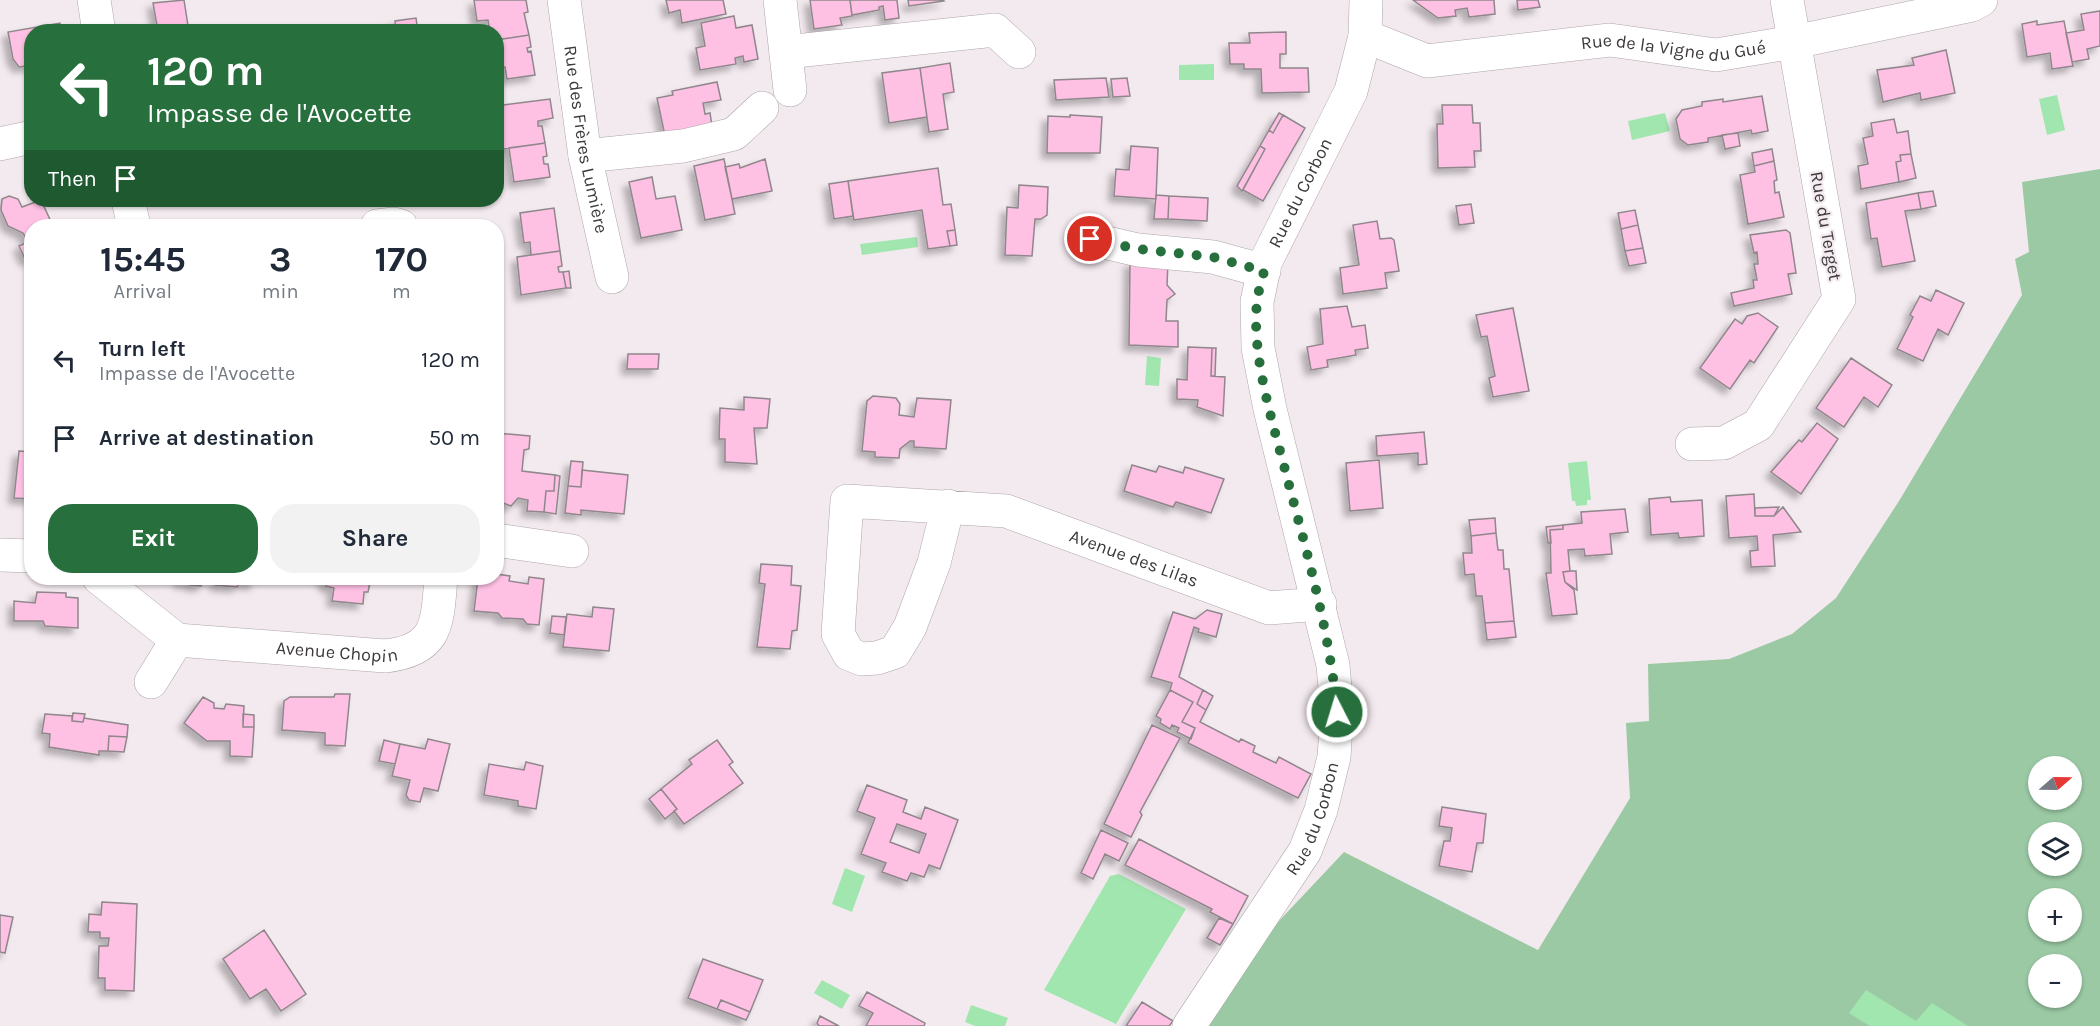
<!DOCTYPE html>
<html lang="en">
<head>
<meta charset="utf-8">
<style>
	body { margin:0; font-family:Karla,sans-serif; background:#f2f2f3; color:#1f2937; height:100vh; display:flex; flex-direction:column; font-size:22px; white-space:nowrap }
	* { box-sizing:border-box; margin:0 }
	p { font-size:20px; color:#747a83 }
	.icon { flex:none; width:33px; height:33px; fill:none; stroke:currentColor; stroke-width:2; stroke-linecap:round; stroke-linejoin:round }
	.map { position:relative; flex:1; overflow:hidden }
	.details { position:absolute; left:24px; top:219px; width:480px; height:366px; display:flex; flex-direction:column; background:#fff; border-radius:24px; box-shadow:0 2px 4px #0004 }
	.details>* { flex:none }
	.guide { position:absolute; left:24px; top:24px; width:480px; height:183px; border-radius:24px; box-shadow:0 2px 4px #0004; background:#27703d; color:#fff; overflow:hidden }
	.needle { width:39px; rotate:70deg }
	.controls { position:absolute; left:2028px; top:756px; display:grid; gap:12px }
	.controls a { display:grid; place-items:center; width:54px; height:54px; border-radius:50%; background:#fff; box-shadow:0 2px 4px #0004; font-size:30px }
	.pin { position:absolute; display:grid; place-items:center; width:51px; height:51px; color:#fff; margin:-26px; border:3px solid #fff; border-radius:50%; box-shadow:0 2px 6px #0007 }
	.me { position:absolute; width:66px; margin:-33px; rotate:355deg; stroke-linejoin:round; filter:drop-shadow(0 0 4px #0008) }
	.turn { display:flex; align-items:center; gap:21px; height:126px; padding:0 24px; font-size:27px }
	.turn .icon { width:78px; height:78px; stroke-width:2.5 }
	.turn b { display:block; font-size:42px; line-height:51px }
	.then { display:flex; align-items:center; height:57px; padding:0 24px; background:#0003; gap:12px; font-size:22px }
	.eta { display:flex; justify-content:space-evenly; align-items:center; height:102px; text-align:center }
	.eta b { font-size:36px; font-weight:700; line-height:42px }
	.button { display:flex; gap:12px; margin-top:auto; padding:12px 24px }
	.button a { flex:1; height:69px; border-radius:24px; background:#27703d; color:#fff; font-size:24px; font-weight:700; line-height:69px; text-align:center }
	.button a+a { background:#f2f2f3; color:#1f2937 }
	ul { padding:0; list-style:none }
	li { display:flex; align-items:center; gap:18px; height:78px; padding:0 24px }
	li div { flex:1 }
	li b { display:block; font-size:22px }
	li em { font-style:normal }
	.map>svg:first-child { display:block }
</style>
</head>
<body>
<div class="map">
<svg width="2100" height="1026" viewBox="0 0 2100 1026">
	<defs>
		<filter id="shadow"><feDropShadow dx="-5.5" dy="5.5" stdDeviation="3" flood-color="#0004"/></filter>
	</defs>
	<rect width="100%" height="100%" fill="#f3eaef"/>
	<path fill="#9bc9a4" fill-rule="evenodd" d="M2100,169V1026H1201L1278,922L1344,852L1538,950L1630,798L1626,723L1649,721L1648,664L1729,659L1792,634L1836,598L1899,501L2022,295L2015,259L2029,252L2022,182ZM2038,766H2072V800H2038ZM2038,832H2072V866H2038ZM2038,898H2072V932H2038ZM2038,964H2072V998H2038Z"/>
	<path fill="#a1e6af" d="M1214,64V80H1179V65Z
		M2057,95L2065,130L2047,135L2039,99Z
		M1665,113L1670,131L1632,140L1628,121Z
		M917,237L918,247L862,255L860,244Z
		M1147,356L1161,358L1159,386L1145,385Z
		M1587,461L1591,500H1587V505L1576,506L1575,501H1572L1568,463Z
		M845,868L865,876L852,912L832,904Z
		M1119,874L1186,909L1116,1024L1044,990L1110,876Z
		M822,980L850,995L842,1009L814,993Z
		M1866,990L1916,1021L1932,1003L1968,1026H1870L1849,1013Z
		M971,1005L1008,1018L1005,1026H975L965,1022Z"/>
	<path fill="#fec1e4" stroke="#8f878b" stroke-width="1.5" fill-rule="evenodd" filter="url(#shadow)" d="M184,0L189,32H155L158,31L153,3Z
		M474,0H526L528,12L524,13L529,35L496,40V32H490L488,20L477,21Z
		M666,0H723L726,14L682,23L680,10L669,13Z
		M810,0H850L852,16L840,18L842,25L814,29Z
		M850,0H897L899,18L885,20L883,6L879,7V10L852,15Z
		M908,0H943L944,1L909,6Z
		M1413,0H1494L1495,14L1469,17L1467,8L1455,10L1456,16L1438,18Z
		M1517,0H1538L1540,7L1518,10Z
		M2100,11V46L2087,49L2089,59L2072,62L2066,33L2084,30L2081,14Z
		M734,16L736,28L752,25L758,59L744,62L743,56L735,58L736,64L700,70L696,48L705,46L701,23Z
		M416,18L418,32H396L395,21Z
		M2037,21V25L2064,21L2073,66L2052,69L2050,53L2027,57L2022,24Z
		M60,23L61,32H32V65L19,67L13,59L8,32Z
		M1286,32V54H1280V68H1308L1309,92L1262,93L1261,69H1244V64H1230L1229,43H1250L1249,33Z
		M529,35L531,47L527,48L528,52L531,51L535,75L507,79L505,67H500L501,80L496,81V40Z
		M1946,50L1955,93L1921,100L1920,93L1883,102L1877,70L1914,65L1912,58Z
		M950,63L954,92L943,94L948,129L929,132L920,68Z
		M920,68L927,117L889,123L882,73Z
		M1106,78L1109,97L1056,100L1054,80Z
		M1127,78L1130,96L1113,97L1111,79Z
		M717,82L721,100L703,103L705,114L710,113L712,126L665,136L657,98L673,95L672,91Z
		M1762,96L1768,131L1752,134L1751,130L1708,138V142L1688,145L1680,139L1676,119L1682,110L1702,106V102L1723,99V102Z
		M550,99L553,118L538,121V126H542L545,143L496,150V106Z
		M1442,105H1472L1473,123H1480L1481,151H1474L1475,167L1438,168L1437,124H1443Z
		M1279,113L1283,115L1273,133L1269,130Z
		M1070,115L1102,117L1100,153H1047L1048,116L1070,117Z
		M1283,115L1305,128L1263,201L1243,190L1265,149L1260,146L1269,130L1273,133Z
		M1894,119L1897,133L1908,131L1911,154L1900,155L1901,161L1896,162L1899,182L1861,189L1858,166L1868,164L1863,138L1873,136L1871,123Z
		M1738,133L1740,146L1725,149L1722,135Z
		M545,143L547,156L543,157L544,164H548L550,177L514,182L509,148Z
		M1131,146L1158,148L1156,199L1114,196L1116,169L1129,170Z
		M1260,146L1265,149L1242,191L1237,186Z
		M1772,149L1774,161L1754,166L1752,153Z
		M1911,154L1916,178L1899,182L1896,162L1901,161L1900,155Z
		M724,159L735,214L705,220L694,166Z
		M765,159L772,191L732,199L725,167L739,164L740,168Z
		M1774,161L1777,180L1774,181L1775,193L1779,192L1784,217L1748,224L1740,175L1755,172L1754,166Z
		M938,168L943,205L951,204L955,230L947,231L950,246L928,249L922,210L854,220L848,181Z
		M652,177L656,199L675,196L682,230L641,238L629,182Z
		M848,181L853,216L834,219L829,184Z
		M1019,185L1048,187L1047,215L1041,219H1035L1032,256L1005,255L1007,207L1018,208Z
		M1933,191L1936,206L1921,209L1918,193Z
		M1918,193L1921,209L1905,211L1915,261L1882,267L1877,238L1871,239L1866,203Z
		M1156,195L1169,196L1168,219H1154Z
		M9,196L18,199L22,207L41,200L53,226H32V258L26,261L19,246L28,242L23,233L8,226L1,210L2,199Z
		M1169,196L1208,198L1207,221L1168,219Z
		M1471,204L1474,223L1459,225L1456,206Z
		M554,208L560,251L531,255L530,242L524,243L520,213Z
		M1635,210L1638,225L1621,229L1618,213Z
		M1377,221L1380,239L1391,238L1394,240L1399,271L1385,273L1387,288L1343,294L1340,268L1359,265L1353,225Z
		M1638,225L1643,248L1625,251L1621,229Z
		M955,230L957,245L950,246L947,231Z
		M1786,230L1790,233L1796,273L1788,274L1792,294L1734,306L1731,293L1754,288L1753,280H1757L1754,264H1758L1757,252L1754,253L1750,235Z
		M1643,248L1646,263L1629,266L1625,251Z
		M560,251L562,266L558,267L559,272H563L566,288L521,295L517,257Z
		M1130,262H1168L1167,285L1175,294L1167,300L1166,321H1178V347L1129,345Z
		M569,271L571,288H566L563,272Z
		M1936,290L1964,303L1948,335L1938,329L1923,361L1897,349L1913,317L1910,315L1920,296L1931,301Z
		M1347,306L1352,327L1365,325L1368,348L1355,350L1356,355L1327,360L1328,367L1311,370L1307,347L1323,344L1320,309Z
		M1513,308L1529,391L1493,397L1489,378L1495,376L1487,336L1481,337L1476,315Z
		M1758,313L1778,327L1754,363L1750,360L1730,389L1700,368L1735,319L1742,324L1747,316Z
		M1188,347L1212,348L1211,376L1225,377L1223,416L1197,407L1198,400L1177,399V379L1187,380Z
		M1212,348H1216L1215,376H1211Z
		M628,354H659L658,369H627Z
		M1851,358L1892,385L1878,407L1864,397L1844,427L1816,408Z
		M873,396L896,398L900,404L899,415L914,417L917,398L951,400L946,449L914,447V441H910L900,449L899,458L875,457V452L862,451L867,401Z
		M744,397L770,399L767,428H754L757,464L725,462V439H719L720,408L744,410Z
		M1817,423L1838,439L1801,494L1771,472L1799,440L1802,442Z
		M1424,432L1427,464L1418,465V453L1377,456L1376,436Z
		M496,433L530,436L529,449L524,450L522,471L555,475L554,491H546L544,512L527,511L528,500L518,498L511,506L498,501Z
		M19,451L32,452V499L14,498Z
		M1379,460L1383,508L1350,511L1346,463Z
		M571,461L583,462L581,487L568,486Z
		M1132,465L1156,472L1159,466L1183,473L1185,467L1224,479L1211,513L1176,502L1173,507L1124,491Z
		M582,470L628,475L624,514L581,510V515L565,513L568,486L581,487Z
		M555,475L560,476L556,514L544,512L546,491H554Z
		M1754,494L1755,516H1774L1783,507L1801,532L1773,535L1775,566L1751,567L1750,551L1758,550L1757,536L1729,538L1726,496Z
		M1670,497L1671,502L1702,500L1704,536L1679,538L1678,533L1651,535L1649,499Z
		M1779,507L1774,516H1755V508Z
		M1625,509L1628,532L1610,534L1612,554L1585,556L1584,549L1568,550L1570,571L1563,572L1565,582L1574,590L1577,614L1552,616L1546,573H1551L1550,530L1563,529V525L1582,523L1581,512Z
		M1495,518L1496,533L1471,536L1469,520Z
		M1563,525V529L1550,530L1551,543H1548L1546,527Z
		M1496,533L1498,550H1503L1504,569H1509L1514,621L1485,623L1482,596H1476L1474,574L1465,575L1463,553H1472L1471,536Z
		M761,564L792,566L791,585L801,586L797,630L792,631L790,649L757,647L765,584L759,583Z
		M1570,571H1576L1577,590L1565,582L1563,572Z
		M496,574L510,576L509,581L528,584L529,577L544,579L539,625L527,624L523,619L502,618L498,613L474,611L478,578H496Z
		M178,578H256L255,584L239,583L237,587L215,585L216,579H206L201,586L190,585L188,580L182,584Z
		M322,578H371L368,592H364L363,604L332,601L334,588L326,586Z
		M37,592L66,593V597L78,598V628L45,626L43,621H14V601L35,603Z
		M593,607L614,609L609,651L563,647L567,614L592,617Z
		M1207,610L1222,614L1216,637L1198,632L1199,629L1194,627L1179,677L1203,690L1197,704L1206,710L1200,722L1239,742L1241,739L1255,746L1253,752L1276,763L1279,757L1311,774L1298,798L1188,743L1195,728L1182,722L1193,702L1170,690L1172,683L1151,677L1173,612L1195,619Z
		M552,616L566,617L564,635L550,633Z
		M1514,621L1516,637L1487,640L1485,623Z
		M1170,690L1193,702L1182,722L1195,728L1191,739L1177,732L1179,728L1172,725L1170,729L1160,723L1161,719L1156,716Z
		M1203,690L1213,696L1206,710L1197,704Z
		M335,694H350L345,746L325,745V733L282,730L284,701L290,697H334Z
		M203,697L214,703V708L224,709L226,704L244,706L243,727H254L252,757L230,756V741H207L184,723Z
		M73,713L85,714L83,722L72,721Z
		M45,714L72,716V721L83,722L84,718L128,725L127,737L109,736L108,751H99V755L49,747L50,734L42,733Z
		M243,714L254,715V727H243Z
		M1152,725L1180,738L1140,812L1142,815L1131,837L1104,824Z
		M109,736L127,737L124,752L108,751Z
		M428,739L450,744L438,791L424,788L420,802L409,800L406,795L410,780L392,776L400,744L425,749Z
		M384,740L400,744L395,764L379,761Z
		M717,740L733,762L729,765L743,783L684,824L674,811L677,809L661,789L692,764L689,760Z
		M526,762L543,766L536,809L518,806V801L484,795L489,764L524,770Z
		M867,785L907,800L903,812L921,819L925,807L958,820L940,869L929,865L924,877L911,873L907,881L882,872L886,863L861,854L875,818L857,811ZM897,824L926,834L919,853L890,842Z
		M661,789L677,809L665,819L649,799Z
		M1442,807L1486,814L1483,843H1477L1472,872L1439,866L1444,841H1450L1452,828L1439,826Z
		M1101,830L1128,843L1119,861L1105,854L1093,879L1081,873Z
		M1139,839L1248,896L1233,924L1210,912L1212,909L1125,865Z
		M102,902L137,904L134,991L105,990V978H98L99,946H108L109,938H100V932H88L89,914L101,915Z
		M0,915L13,917L5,953L0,952Z
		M1219,918L1233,924L1220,945L1207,938Z
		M264,930L306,994L281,1011L266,989L250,999L223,959Z
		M703,959L763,980L750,1012L721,1000L717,1009L688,998Z
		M867,992L925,1023L924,1026H866L873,1013L859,1006Z
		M721,1000L750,1012L746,1020L717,1009Z
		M1142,1002L1173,1021L1169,1026H1126Z
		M820,1016L839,1026H819L817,1023Z"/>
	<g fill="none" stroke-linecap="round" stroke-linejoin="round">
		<defs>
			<g id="minor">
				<path d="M94,0L99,32"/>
				<path id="s1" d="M564,0L585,156L612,277"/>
				<path d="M780,0L790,90"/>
				<path id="s2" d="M1365,36L1427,61L1610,40L1716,55L1794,42L1972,5L1981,0"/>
				<path d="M786,52L995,30L1019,52"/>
				<path d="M0,144L32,137"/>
				<path d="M585,156L683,146L734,134L762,108"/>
				<path d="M128,200L134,226"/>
				<path d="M377,226L394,224L401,226"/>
				<path d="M1090,239L1138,250L1213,257L1264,271"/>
				<path d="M1692,444L1724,443L1758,425L1839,299L1787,0"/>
				<path id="s3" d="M948,506L934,563L910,627L895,652L877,658L862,659L849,654L838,634L847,501L1006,511L1269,608L1320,604"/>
				<path d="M496,540L572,551"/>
				<path d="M0,555L32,556"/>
				<path id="s4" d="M99,578L177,640L385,656C439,650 437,623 441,578"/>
				<path d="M151,682L177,640"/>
				<path id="s5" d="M1189,1026L1305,851L1321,810L1334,757L1337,712L1333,665L1270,409L1258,348L1257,302L1265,263L1351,91L1365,36L1366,0"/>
			</g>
		</defs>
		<use href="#minor" stroke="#aea5aa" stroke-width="34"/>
		<use href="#minor" stroke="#fff" stroke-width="33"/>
	</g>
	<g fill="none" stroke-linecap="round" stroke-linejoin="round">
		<path stroke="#27703d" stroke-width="10" stroke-dasharray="0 18" d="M1090,239L1138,249L1213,257L1264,271C1262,281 1258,291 1257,302C1251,359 1275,429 1289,485C1309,560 1330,635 1337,712"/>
	</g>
	<g text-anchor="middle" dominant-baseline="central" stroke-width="4.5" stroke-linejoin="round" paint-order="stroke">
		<g font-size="18" fill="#3d393b" stroke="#f3eaef">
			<text stroke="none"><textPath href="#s2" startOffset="315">Rue de la Vigne du Gué</textPath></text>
			<text stroke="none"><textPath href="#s1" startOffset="141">Rue des Frères Lumière</textPath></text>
			<text stroke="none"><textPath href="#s5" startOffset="891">Rue du Corbon</textPath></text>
			<text transform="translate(1826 226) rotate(80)">Rue du Terget</text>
			<text stroke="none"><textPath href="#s3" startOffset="656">Avenue des Lilas</textPath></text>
			<text stroke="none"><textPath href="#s4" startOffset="260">Avenue Chopin</textPath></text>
			<text stroke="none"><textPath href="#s5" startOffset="243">Rue du Corbon</textPath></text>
		</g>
	</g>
</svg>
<div class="controls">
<a><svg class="needle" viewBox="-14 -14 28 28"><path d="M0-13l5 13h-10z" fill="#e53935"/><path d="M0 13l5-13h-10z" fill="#747a83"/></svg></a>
<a><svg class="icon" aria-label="layers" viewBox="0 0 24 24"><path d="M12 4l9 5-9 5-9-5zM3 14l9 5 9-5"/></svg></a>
<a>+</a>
<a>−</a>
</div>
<div class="pin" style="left:1090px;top:239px;background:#d93025"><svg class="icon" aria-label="arrive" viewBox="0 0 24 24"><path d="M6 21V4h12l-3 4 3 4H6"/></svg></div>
<svg class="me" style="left:1337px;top:712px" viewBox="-20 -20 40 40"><circle r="17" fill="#27703d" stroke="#fff" stroke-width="3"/><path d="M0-11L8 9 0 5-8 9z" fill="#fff"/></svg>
<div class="guide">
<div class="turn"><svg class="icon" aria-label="left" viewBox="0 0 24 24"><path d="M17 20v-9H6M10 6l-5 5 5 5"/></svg><div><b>120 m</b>Impasse de l'Avocette</div></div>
<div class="then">Then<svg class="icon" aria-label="arrive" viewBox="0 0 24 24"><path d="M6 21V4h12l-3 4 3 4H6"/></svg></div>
</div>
<section class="details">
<div class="eta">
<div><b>15:45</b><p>Arrival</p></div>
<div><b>3</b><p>min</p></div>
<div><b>170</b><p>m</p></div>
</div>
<ul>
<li><svg class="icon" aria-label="left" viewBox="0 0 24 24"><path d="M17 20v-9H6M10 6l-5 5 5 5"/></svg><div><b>Turn left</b><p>Impasse de l'Avocette</p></div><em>120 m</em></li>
<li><svg class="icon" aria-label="arrive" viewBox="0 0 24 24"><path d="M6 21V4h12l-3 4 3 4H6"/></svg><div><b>Arrive at destination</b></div><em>50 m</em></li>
</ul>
<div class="button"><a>Exit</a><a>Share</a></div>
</section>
</div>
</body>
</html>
